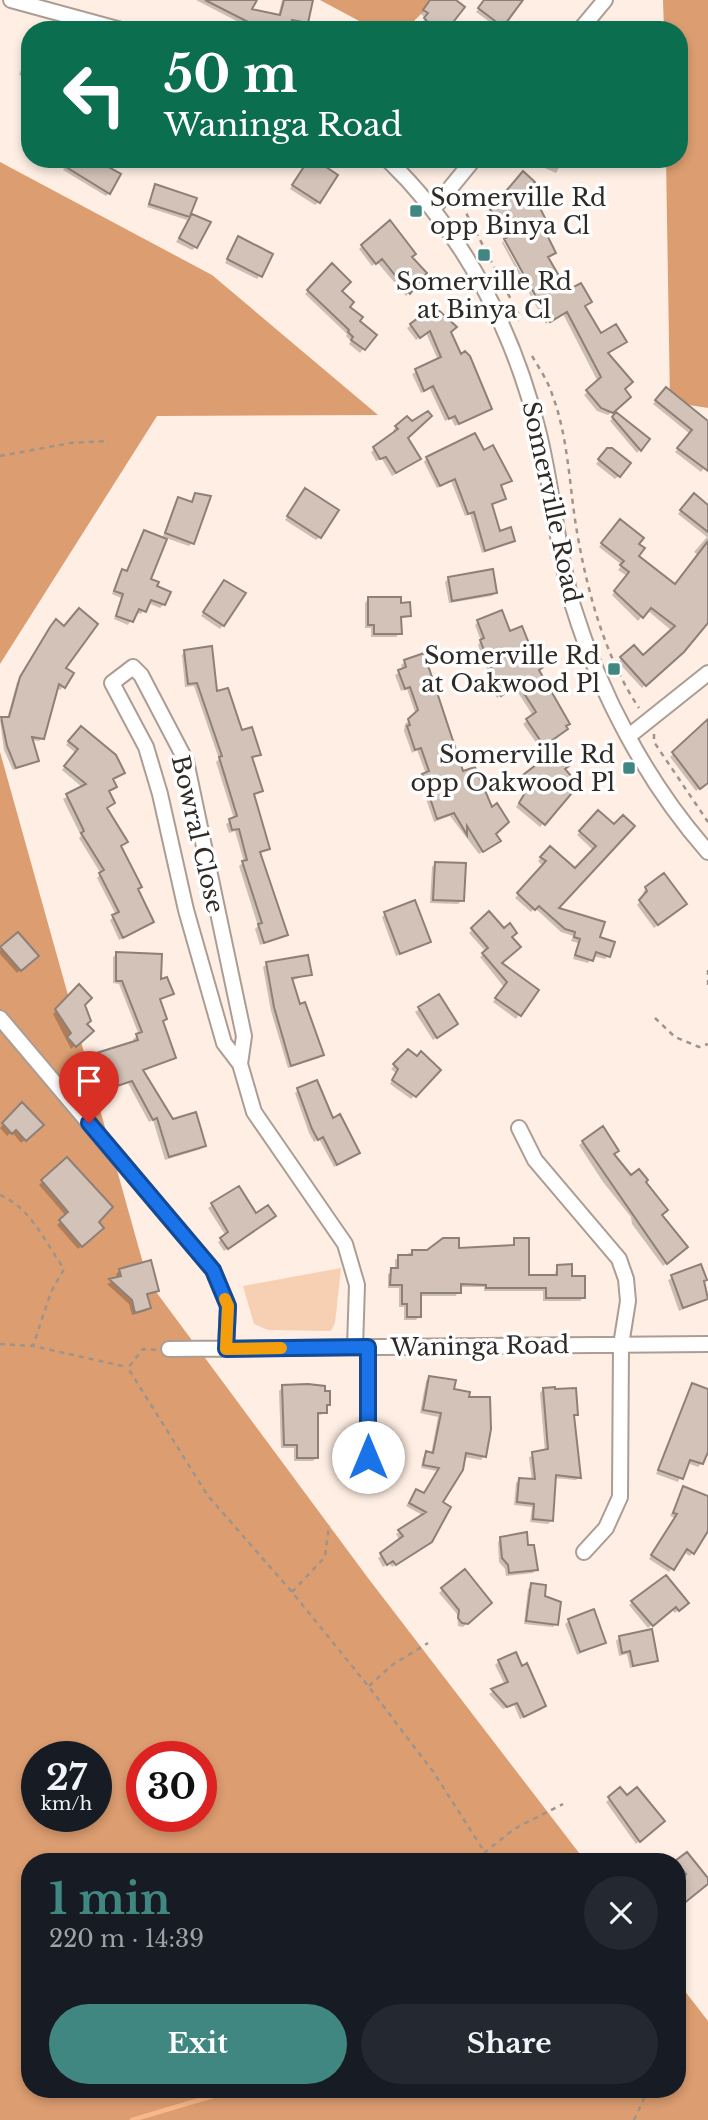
<!DOCTYPE html>
<html lang="en">
<head>
<meta charset="utf-8">
<style>
	body { margin:0; font-family:"Libre Baskerville",serif; background:#242831; color:#f1f3f6; height:100vh; display:flex; flex-direction:column; font-size:26px; white-space:nowrap }
	* { box-sizing:border-box; margin:0 }
	p { font-size:23px; color:#9ea1a6 }
	.icon { flex:none; width:38px; height:38px; fill:none; stroke:currentColor; stroke-width:2; stroke-linecap:round; stroke-linejoin:round }
	.map { position:relative; flex:1; overflow:hidden }
	.details { position:absolute; left:21px; top:1853px; width:665px; height:245px; display:flex; flex-direction:column; background:#171b24; border-radius:28px; box-shadow:0 4px 10px #0003 }
	.details>* { flex:none }
	.hud { position:absolute; left:21px; top:21px; width:667px; height:147px; border-radius:28px; box-shadow:0 4px 10px #0003; background:#0b6e4f; color:#fff; overflow:hidden }
	.speed { position:absolute; left:21px; top:1741px; display:flex; gap:14px; font-size:35px; font-weight:700; text-align:center }
	.speed>* { display:grid; place-content:center; width:91px; height:91px; border-radius:50%; background:#171b24; box-shadow:0 4px 10px #0003; line-height:1 }
	.speed small { font-size:18px; font-weight:400 }
	.speed .limit { border:10px solid #d22; background:#fff; color:#111 }
	.pin { position:absolute; display:grid; place-items:center; width:60px; height:60px; color:#fff; margin:-72px -30px; border-radius:50% 50% 50% 0; rotate:-45deg; box-shadow:0 0 7px #0007 }
	.pin .icon { rotate:45deg }
	.me { position:absolute; width:77px; margin:-38px; rotate:0deg; stroke-linejoin:round; filter:drop-shadow(0 0 5px #0008) }
	.turn { display:flex; align-items:center; gap:24px; height:147px; padding:0 28px; font-size:32px }
	.turn .icon { width:91px; height:91px; stroke-width:2.5 }
	.turn b { display:block; font-size:49px; line-height:60px }
	.round { display:grid; place-items:center; flex:none; width:74px; height:74px; border-radius:37px; background:#242831 }
	.head { display:flex; align-items:center; justify-content:space-between; height:119px; padding:0 28px }
	h1 { font-size:42px; font-weight:800; line-height:52px; color:#408782 }
	.cta { display:flex; gap:14px; margin-top:auto; padding:14px 28px }
	.cta a { flex:1; height:80px; border-radius:42px; background:#408782; color:#fff; font-size:28px; font-weight:800; line-height:80px; text-align:center }
	.cta a+a { background:#242831; color:#f1f3f6 }
	.map>svg:first-child { display:block }
</style>
</head>
<body>
<div class="map">
<svg width="708" height="2120" viewBox="0 0 708 2120">
	<rect width="100%" height="100%" fill="#feeee3"/>
	<path fill="#f7cfb3" d="M341,1268L335,1323L331,1331L268,1330L254,1324L243,1286Z"/>
	<path fill="#dc9d70" fill-rule="evenodd" d="M320,0H435L405,30H376Z
		M663,0H708V408L670,402L666,159H679V30H664Z
		M0,162L212,275L378,415L157,416L0,664Z
		M0,752L148,1281L368,1578L586,1862H30V2090H677V1981L708,2021V2120H0ZM37,1757H96V1816H37ZM142,1757H201V1816H142Z"/>
	<path fill="#0003" d="M196,0H255L250,10L278,16L282,0H312L306,23L303,26L290,23L288,30L250,28Z
		M431,0H451L427,27L422,23L425,18L421,14Z
		M485,0H521L499,29L476,12Z
		M345,23L353,30H340Z
		M28,51H30V78L19,75Z
		M69,159L109,193L106,196L63,170Z
		M309,159L319,202L315,205L290,189Z
		M543,159H564L556,173L540,166Z
		M523,174L524,191L545,234L546,258L561,282L584,306L600,335L625,342L607,354L629,397L608,415L597,411L584,395L598,382L563,314L512,236L488,215Z
		M156,186L195,199L187,220L147,207Z
		M192,216L196,247L192,250L176,242Z
		M389,223L410,258L425,274L406,296L377,262L372,266L359,249Z
		M239,239L260,275L257,279L225,263Z
		M503,241L548,322L546,324L502,243Z
		M332,266L347,307L357,322L374,335L360,353L349,344L351,341L346,336L347,334L305,294Z
		M411,325L449,332L490,409L486,412L455,426L451,418L445,421L430,389L421,393L412,374L438,360L426,333L416,340L407,328Z
		M663,392L708,428V463L701,472L675,452L690,434L653,404Z
		M616,415L648,439L637,453L610,421Z
		M407,418L406,437L415,462L392,476L382,459L376,461L371,452L395,433L393,430Z
		M483,452L509,481L499,487L504,499L491,506L499,533L513,541L482,553L470,514L465,516L451,481L437,488L424,462L427,458Z
		M603,454L619,476L615,479L596,464Z
		M302,494L320,537L316,540L285,520Z
		M196,495L192,543L189,546L166,538L149,580L164,604L160,608L148,603L141,614L135,612L128,625L114,619L121,598L112,594L119,575L126,573L141,535L144,532L162,539L175,503L179,499L190,504Z
		M690,499L708,507V620L682,651L642,688L618,662L634,648L642,657L672,631L647,610L638,621L612,595L627,576L618,570L622,565L599,547L617,525L637,544V556L674,586L698,555L694,552L707,537L678,514Z
		M449,578L496,592L492,596L449,603L445,582Z
		M221,586L223,625L220,629L201,616Z
		M368,599L399,605L409,616L400,619V633L396,637H371V628H365V603Z
		M57,622L63,687L60,690L56,688L43,738L39,741L31,740L38,760L13,770L4,750L0,720L7,719L17,682Z
		M478,622L509,633L537,671L562,732L540,748L523,724L533,716L514,686L497,698L486,681L490,677L478,645L481,641L475,625Z
		M185,651L259,754L251,759L261,791L253,796L268,849L259,854L286,935L260,945L255,929L258,926L239,866L244,862L235,831L229,833L226,824L234,819L216,762L219,759L194,686L185,687L182,655Z
		M405,662L494,834L495,844L479,854L450,816L434,822L419,779L426,774L417,750L412,753L404,731L405,724L416,715L407,689L401,691L395,675L403,670L401,665Z
		M708,721V782L696,791L670,757Z
		M77,732L115,787L108,792L113,803L105,809L152,922L119,940L110,920L116,915L97,878L101,874L79,838L81,836L63,799L83,788L62,770L76,753L66,745Z
		M563,769L561,786L570,793L540,827L516,807L528,788L521,780Z
		M598,812L614,827L556,908L608,956L605,959L593,956L588,963L573,959L578,943L571,941L573,936L561,932L535,908L531,912L515,898L543,866L538,861L550,848L574,870L593,850L577,835Z
		M435,864L462,900L458,904L430,903L432,867Z
		M646,889L681,907L654,928L637,905L645,896L643,892Z
		M489,913L510,937L500,964L537,991L516,1019L493,1002L504,987L480,957L486,952L469,933Z
		M385,914L429,941L396,956L382,917Z
		M18,934L36,956L17,973L0,954V950Z
		M117,954L172,994L159,1001L162,1022L174,1058L142,1071L172,1121L204,1145L201,1149L165,1160L153,1120L149,1122L128,1083L107,1090L100,1069L91,1072L87,1060L91,1056L134,1043L133,1039L139,1035L119,984L113,983V957Z
		M267,964L310,974L291,981L298,1006L322,1055L319,1058L288,1068L271,1011L263,967Z
		M79,987L85,1024L91,1031L71,1049L53,1014Z
		M438,996L456,1024L433,1040L415,1012Z
		M409,1051L438,1070L411,1099L390,1084L396,1073L391,1069Z
		M298,1090L358,1153L355,1156L334,1167L319,1139L314,1142L309,1133L295,1093Z
		M22,1104L41,1125L21,1143L12,1132L7,1136L0,1128Z
		M583,1142L631,1177L644,1182L660,1216L686,1247L663,1266L632,1224L631,1217L603,1182L579,1145Z
		M67,1160L102,1227L78,1249L57,1225L66,1216L39,1185Z
		M239,1188L256,1215L271,1219L224,1251L218,1242L226,1236L208,1208Z
		M515,1240L527,1277H554L557,1266L584,1297L580,1301H543V1291H484V1287H459L456,1296H419V1316L416,1320H404V1307H399V1288H388V1274L395,1270V1260L399,1257L412,1252L511,1247Z
		M700,1266L708,1299L679,1311L668,1280Z
		M120,1270L157,1290L146,1296L149,1308L146,1311L132,1315L129,1304L107,1284L118,1279L116,1274Z
		M429,1377L452,1390L484,1456L481,1460L464,1457L440,1503L427,1545L392,1567L389,1563L383,1567L378,1558L400,1541L396,1534L424,1516L406,1506L416,1491L424,1495L437,1471L421,1468L423,1457L431,1454L438,1417L420,1413L426,1381Z
		M693,1385L708,1391V1446L702,1463L698,1467L687,1463L678,1482L656,1474Z
		M283,1387L328,1404L321,1415H317V1457L313,1461H294V1448H281L279,1391Z
		M543,1389L577,1414L572,1418L580,1477L576,1480L554,1478L552,1520L548,1524L530,1522L532,1507L514,1505L516,1483L520,1479L532,1481L529,1457L545,1452L540,1393Z
		M684,1488L708,1498V1526L693,1552L690,1556L683,1552L669,1572L649,1559L675,1518L670,1516Z
		M501,1539L527,1547L536,1569L533,1573L506,1576L505,1569L499,1562L498,1542Z
		M532,1585L543,1598L556,1624L553,1627L524,1624L528,1589Z
		M443,1589L489,1603L463,1627L458,1626L457,1614L439,1593Z
		M645,1591L686,1603L675,1613L671,1609L648,1628L629,1605Z
		M569,1621L604,1642L577,1655L565,1624Z
		M620,1637L656,1660L630,1668L627,1654L619,1656L616,1641Z
		M499,1661L544,1706L541,1710L520,1719L514,1705L503,1709L489,1694L505,1685L495,1665Z
		M620,1790L626,1798L662,1821L636,1844L606,1802Z
		M677,1862L708,1881V1882L683,1878L677,1870Z"/>
	<g fill="none" stroke-linecap="round" stroke-linejoin="round">
		<path stroke="#f9b88a" stroke-width="4.5" d="M132,2120L233,2090"/>
	</g>
	<path fill="#d2c2b8" stroke="#8f8077" stroke-width="2" d="M205,0H257L252,9L280,15L284,0H313L308,23L292,20L290,30L254,25Z
		M430,0H456L465,7L447,30H424L429,23L424,18L428,13L423,10Z
		M484,0H523L503,27L478,8Z
		M53,159H94L121,174L110,194Z
		M309,159H321L328,164L326,167L338,175L320,203L292,185Z
		M523,171L535,182L527,191L540,202L538,204L551,230L546,233L556,253L548,257L562,281L568,290L581,283L592,302L585,306L601,333L616,324L627,342L608,353L633,382L625,389L631,397L613,413L601,408L586,390L601,377L567,312L550,322L504,239L515,233L490,210Z
		M155,184L197,198L190,216L192,214L211,222L197,248L179,238L190,217L149,204Z
		M390,220L416,254L412,257L427,273L410,294L382,259L376,264L361,245Z
		M238,236L273,254L262,277L227,259Z
		M332,263L351,282L342,291L354,302L350,307L363,317L360,321L377,335L365,350L351,340L353,337L348,332L349,330L307,290Z
		M434,306L457,327L451,332L461,354L465,351L470,356L492,409L459,424L455,416L449,419L433,386L424,391L415,369L441,357L430,331L420,338L410,324Z
		M666,387L708,421V471L677,448L692,430L655,400Z
		M428,411L432,416L408,438L421,459L396,473L386,457L380,459L373,447L398,429L395,426L407,416L412,421Z
		M616,412L650,439L641,451L612,417Z
		M475,433L484,450L493,445L512,481L501,485L506,499L492,504L500,531L511,527L515,541L485,551L474,512L468,514L455,479L440,486L426,457Z
		M607,448H612L631,463L620,477L598,459Z
		M305,488L339,510L321,538L287,516Z
		M195,493L211,496L194,544L165,533L178,497L192,502Z
		M694,493L708,505V532L680,510Z
		M620,519L644,538L639,544L645,548L639,556L675,584L708,541V623L684,652L646,686L620,657L634,645L643,655L675,626L651,608L643,618L614,591L629,572L620,565L624,561L601,543Z
		M144,530L167,539L151,579L159,582L157,586L171,592L165,605L151,600L146,612L139,609L133,622L116,616L123,594L114,591L122,569L127,571Z
		M493,569L497,593L452,601L448,577Z
		M224,580L246,593L224,626L203,612Z
		M368,597H401V603L410,602L411,616L401,617L402,634H374V625H368Z
		M79,608L98,624L66,668L74,673L65,688L59,684L44,739L32,737L39,761L16,768L7,746L1,717H9L20,677L50,627L56,619L64,626Z
		M502,610L510,631L522,626L532,651L541,645L551,662L539,670L570,724L566,726L568,729L544,746L526,719L536,712L518,684L501,696L489,676L493,673L480,640L484,638L477,620Z
		M212,646L217,691L228,688L242,730L252,727L261,755L252,757L263,791L254,794L270,849L260,852L288,935L264,943L258,924L262,923L242,861L247,860L239,829L232,830L229,819L237,816L219,757L222,756L197,683L188,684L184,650Z
		M424,653L463,771L475,767L492,807L497,803L509,822L496,834L501,841L483,852L467,826V835L454,813L437,819L422,774L429,771L421,748L415,750L407,726L410,725L408,719L418,710L410,687L405,689L398,670L406,667L404,660Z
		M708,719V783L700,789L672,752Z
		M81,726L116,755L125,773L113,779L117,787L109,791L115,803L107,808L128,842L121,846L142,887L138,889L154,922L123,938L112,915L119,912L99,873L104,870L81,833L84,831L66,794L86,784L64,766L78,749L68,741Z
		M555,750L569,766L565,769L571,776L563,786L572,793L545,825L519,803L530,784L523,775Z
		M598,810L614,824L623,815L635,826L559,908L605,922L600,937L615,942L610,957L596,952L593,961L575,955L580,939L574,937L575,932L565,929L539,906L535,910L517,893L546,861L540,857L550,846L575,868L596,846L579,831Z
		M435,862L466,863L464,901L433,900Z
		M664,873L687,904L658,925L639,900L647,891L645,887Z
		M415,900L431,942L400,954L384,912Z
		M489,911L504,928L510,923L517,933L512,937L521,947L502,963L539,990L521,1016L495,998L507,982L482,953L488,948L471,928Z
		M18,932L39,956L21,971L0,947Z
		M116,952L162,954L161,979L167,977L174,994L160,999L167,1019L163,1021L176,1058L143,1070L173,1119L196,1112L206,1146L169,1157L157,1118L153,1120L132,1081L111,1088L104,1067L95,1070L90,1055L138,1040L136,1034L142,1032L122,981H116Z
		M308,955L312,975L292,978L300,1004L305,1002L324,1055L291,1066L274,1007L266,962Z
		M79,984L92,998L85,1005L91,1021L87,1024L94,1031L76,1047L67,1037L71,1033L55,1009Z
		M439,994L458,1024L437,1038L418,1007Z
		M408,1049L417,1056L421,1051L441,1070L416,1097L392,1080L398,1069L393,1064Z
		M317,1080L333,1118L340,1114L360,1153L337,1165L323,1137L318,1140L312,1129L297,1088Z
		M22,1102L44,1125L26,1141L16,1130L12,1134L2,1123Z
		M603,1126L619,1151L614,1154L631,1175L639,1169L648,1180L646,1182L668,1210L662,1215L688,1247L667,1264L582,1141Z
		M67,1157L113,1207L99,1222L104,1228L82,1247L59,1220L68,1212L41,1180Z
		M239,1186L256,1213L268,1205L276,1216L228,1249L220,1238L228,1232L211,1203Z
		M443,1238H459V1248L514,1245V1238H529V1275H557V1265L572,1264V1276H585V1298H546V1288H486V1285L461,1284V1293H421V1317H407V1304H402V1285H390L391,1268H398V1255H412V1250H427Z
		M151,1260L159,1291L147,1294L151,1308L135,1313L132,1300L109,1279L121,1276L119,1269Z
		M701,1264L707,1280L704,1281L708,1299L683,1308L671,1275Z
		M429,1376L456,1380L454,1389L470,1392L469,1397H490L491,1429L486,1457L466,1453L463,1470L443,1502L451,1507L432,1542L396,1565L393,1561L387,1565L380,1553L403,1536L398,1530L426,1512L409,1503L416,1489L424,1493L439,1468L423,1465L426,1451L433,1453L441,1413L423,1410Z
		M692,1383L708,1389V1452L703,1464L690,1460L683,1479L658,1470Z
		M308,1384L325,1386V1391H330V1405H327V1413H318V1458H297V1445H284L282,1385Z
		M555,1387V1389L576,1388L578,1415H574L581,1478L556,1475L553,1521L533,1519L534,1504L517,1502L519,1478L535,1479L532,1452L548,1449L543,1388Z
		M683,1486L708,1496V1531L694,1554L687,1549L674,1570L651,1555L677,1514L673,1513Z
		M527,1532L528,1545H534L538,1570L509,1573L508,1565L502,1558L500,1537Z
		M465,1569L492,1603L468,1624L462,1623L458,1618L459,1610L441,1588Z
		M666,1575L689,1603L679,1611L676,1607L653,1626L631,1601Z
		M531,1583L546,1585L545,1596L561,1602L558,1625L526,1621Z
		M594,1609L606,1643L580,1652L568,1619Z
		M652,1629L658,1661L633,1666L630,1651L622,1653L619,1636Z
		M516,1652L522,1666L527,1663L546,1706L524,1717L517,1703L507,1707L491,1689L508,1682L498,1660Z
		M620,1787L627,1795L637,1787L665,1821L640,1842L608,1797Z
		M687,1852L708,1878V1884L677,1909V1881L686,1874L675,1861Z"/>
	<g fill="none" stroke-linecap="round" stroke-linejoin="round">
		<defs>
			<path id="street" d="M11,0L121,30
				M580,30L605,0
				M387,159C464,233 514,331 539,434C553,491 557,550 573,606C600,694 647,783 708,852
				M434,208L474,159
				M629,736L708,673
				M0,1018L213,1270L228,1306L226,1349
				M240,1064L244,1036L186,761L141,675L133,667L112,683L146,747L160,794L186,910L224,1043L240,1064L254,1112L345,1244L357,1285L355,1347
				M519,1128L535,1160L619,1259L626,1279L628,1301L621,1345L620,1497L606,1528L584,1552
				M169,1349L708,1344
				M368,1457V1347"/>
		</defs>
		<use href="#street" stroke="#ac9d93" stroke-width="18"/>
		<path stroke="#9f948c" stroke-width="2.5" stroke-dasharray="5 5" stroke-linecap="butt" d="M463,196L466,200L463,207L519,315L518,321
			M532,356C539,368 548,381 552,394C568,436 569,482 576,526C586,587 604,656 639,708
			M0,456L71,443L109,441
			M654,734V742L708,822
			M708,970V987
			M655,1018L675,1037L699,1047L708,1044
			M0,1195C31,1208 45,1242 64,1269L51,1292L33,1346
			M0,1344L33,1346L127,1367
			M156,1350L143,1349L128,1368L208,1496L292,1592L369,1687L434,1773L491,1862
			M292,1592L325,1557L329,1525
			M369,1686L392,1665L428,1643
			M484,1853L514,1829L563,1804
			M634,2120L648,2090"/>
		<use href="#street" stroke="#fff" stroke-width="14"/>
	</g>
	<g fill="none" stroke-linecap="round" stroke-linejoin="round">
		<defs>
			<path id="route" d="M89,1123L213,1270L228,1306L226,1349L368,1347V1457"/>
		</defs>
		<use href="#route" stroke="#114b97" stroke-width="18"/>
		<use href="#route" stroke="#1a73e8" stroke-width="12"/>
		<path stroke="#f59e0b" stroke-width="12" d="M225,1299L228,1306L226,1349L281,1348"/>
	</g>
	<g fill="#408782" stroke="#fff" stroke-width="2.5">
		<rect x="409" y="204" width="14" height="14" rx="3.5"/>
		<rect x="477" y="248" width="14" height="14" rx="3.5"/>
		<rect x="607" y="662" width="14" height="14" rx="3.5"/>
		<rect x="622" y="761" width="14" height="14" rx="3.5"/>
	</g>
	<g text-anchor="middle" dominant-baseline="central" stroke-width="7" stroke-linejoin="round" paint-order="stroke">
		<g font-size="24" fill="#2f2a26" stroke="#fff" text-anchor="end">
			<text x="430" y="197" text-anchor="start">Somerville Rd<tspan x="430" dy="28">opp Binya Cl</tspan></text>
			<text x="484" y="281" text-anchor="middle">Somerville Rd<tspan x="484" dy="28">at Binya Cl</tspan></text>
			<text x="600" y="655">Somerville Rd<tspan x="600" dy="28">at Oakwood Pl</tspan></text>
			<text x="615" y="754">Somerville Rd<tspan x="615" dy="28">opp Oakwood Pl</tspan></text>
		</g>
		<g font-size="24" fill="#2f2a26" stroke="#fff">
			<text transform="translate(552 502) rotate(78)">Somerville Road</text>
			<text transform="translate(198 834) rotate(77)">Bowral Close</text>
			<text transform="translate(480 1346) rotate(-1)">Waninga Road</text>
		</g>
	</g>
</svg>
<div class="speed"><div>27<small>km/h</small></div><div class="limit">30</div></div>
<div class="pin" style="left:89px;top:1123px;background:#d93025"><svg class="icon" aria-label="arrive" viewBox="0 0 24 24"><path d="M6 21V4h12l-3 4 3 4H6"/></svg></div>
<svg class="me" style="left:368px;top:1457px" viewBox="-20 -20 40 40"><circle r="19" fill="#fff"/><path d="M0-13L10 11 0 6-10 11z" fill="#1a73e8"/></svg>
<div class="hud">
<div class="turn"><svg class="icon" aria-label="left" viewBox="0 0 24 24"><path d="M17 20v-9H6M10 6l-5 5 5 5"/></svg><div><b>50 m</b>Waninga Road</div></div>
</div>
<section class="details">
<div class="head"><div><h1>1 min</h1><p>220 m · 14:39</p></div><a class="round"><svg class="icon" aria-label="close" viewBox="0 0 24 24"><path d="M6 6l12 12M18 6L6 18"/></svg></a></div>
<div class="cta"><a>Exit</a><a>Share</a></div>
</section>
</div>
</body>
</html>
